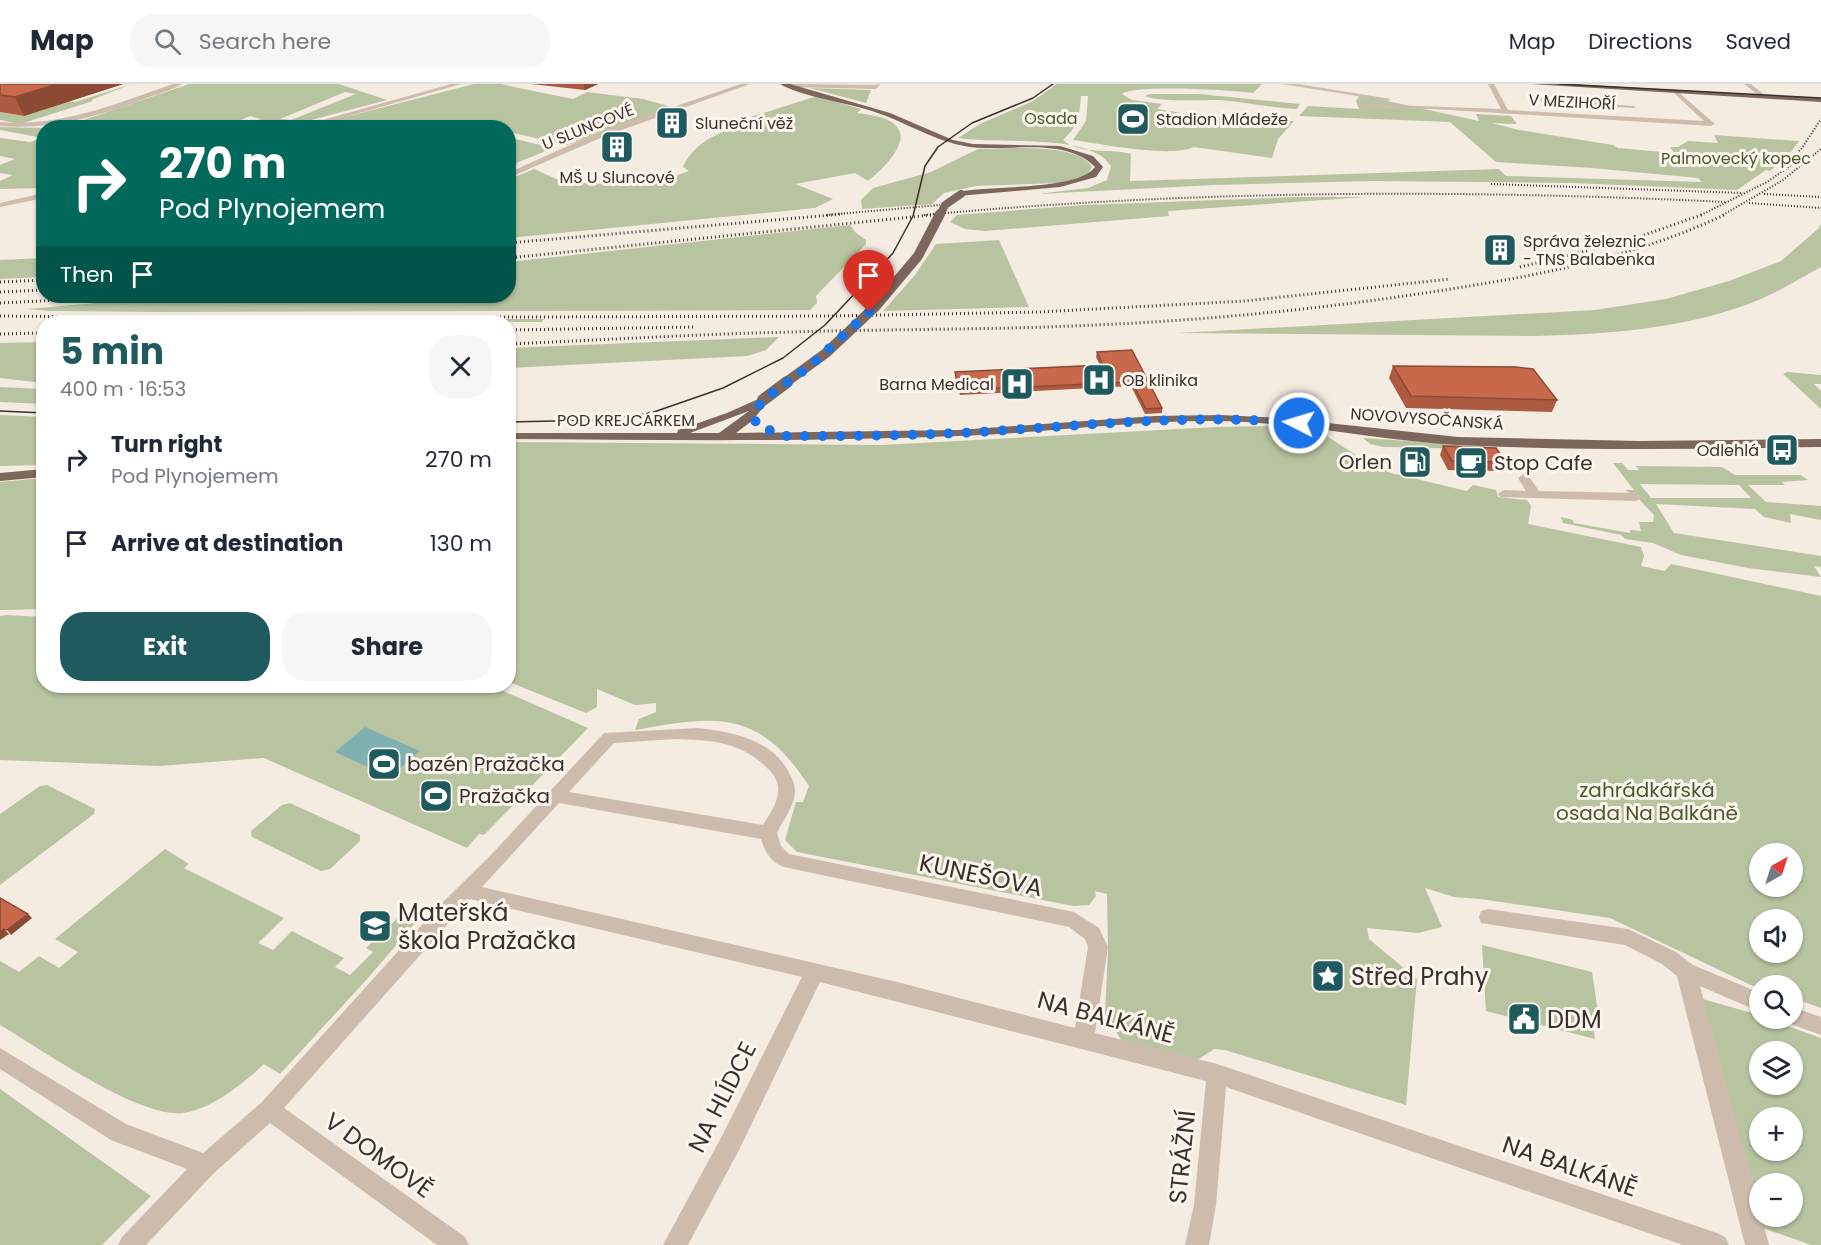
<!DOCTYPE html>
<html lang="en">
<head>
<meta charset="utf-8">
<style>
	body { margin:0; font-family:Poppins,sans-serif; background:#f6f6f7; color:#1f2937; height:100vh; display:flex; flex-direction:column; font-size:22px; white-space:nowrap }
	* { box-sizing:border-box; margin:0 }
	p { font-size:20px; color:#747a83 }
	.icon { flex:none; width:33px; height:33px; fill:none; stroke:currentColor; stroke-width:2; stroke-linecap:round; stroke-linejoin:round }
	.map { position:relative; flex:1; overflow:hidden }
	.side { position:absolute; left:36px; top:231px; width:480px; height:378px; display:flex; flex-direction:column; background:#fff; border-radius:24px; box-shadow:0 2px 4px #0004 }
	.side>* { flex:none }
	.banner { position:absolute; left:36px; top:36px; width:480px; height:183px; border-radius:24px; box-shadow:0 2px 4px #0004; background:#00695c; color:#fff; overflow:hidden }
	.needle { width:39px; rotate:39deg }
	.controls { position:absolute; left:1749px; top:759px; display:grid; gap:12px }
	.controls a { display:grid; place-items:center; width:54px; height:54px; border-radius:50%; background:#fff; box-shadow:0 2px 4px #0004; font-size:30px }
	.pin { position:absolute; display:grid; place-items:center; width:51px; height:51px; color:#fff; margin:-62px -26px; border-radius:50% 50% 50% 0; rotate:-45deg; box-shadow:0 0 6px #0007 }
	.pin .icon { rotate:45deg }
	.me { position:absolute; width:66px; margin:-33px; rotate:275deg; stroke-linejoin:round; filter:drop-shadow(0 0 4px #0008) }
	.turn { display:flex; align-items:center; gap:21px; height:126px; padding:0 24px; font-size:27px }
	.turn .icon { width:78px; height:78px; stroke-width:2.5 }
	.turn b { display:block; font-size:42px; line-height:51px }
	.then { display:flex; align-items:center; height:57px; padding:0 24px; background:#0003; gap:12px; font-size:22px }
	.round { display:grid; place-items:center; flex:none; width:63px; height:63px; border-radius:24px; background:#f6f6f7 }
	.headline { display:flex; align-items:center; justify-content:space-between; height:102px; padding:0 24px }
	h1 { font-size:36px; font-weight:700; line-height:45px; color:#1f5a5e }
	.primary-button { display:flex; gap:12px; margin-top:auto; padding:12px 24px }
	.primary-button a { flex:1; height:69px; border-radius:24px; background:#1f5a5e; color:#fff; font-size:24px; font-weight:700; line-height:69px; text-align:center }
	.primary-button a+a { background:#f6f6f7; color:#1f2937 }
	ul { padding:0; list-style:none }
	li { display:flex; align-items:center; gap:18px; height:84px; padding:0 24px }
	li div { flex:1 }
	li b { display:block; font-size:22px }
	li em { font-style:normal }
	header { display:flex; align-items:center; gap:36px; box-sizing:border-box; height:84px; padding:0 30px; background:#fff; border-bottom:2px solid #e0e1e3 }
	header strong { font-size:28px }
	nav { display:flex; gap:33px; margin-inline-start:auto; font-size:21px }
	.search { width:420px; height:54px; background:#f6f6f7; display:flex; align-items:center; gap:15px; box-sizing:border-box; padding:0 21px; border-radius:24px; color:#747a83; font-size:22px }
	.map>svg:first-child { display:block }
</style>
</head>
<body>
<header>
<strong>Map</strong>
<div class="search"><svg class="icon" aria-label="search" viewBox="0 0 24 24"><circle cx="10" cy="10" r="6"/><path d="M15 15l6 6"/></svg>Search here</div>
<nav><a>Map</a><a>Directions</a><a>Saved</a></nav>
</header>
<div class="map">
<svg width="1821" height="1161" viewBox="0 0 1821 1161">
	<rect width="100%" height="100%" fill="#f4ebe1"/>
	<path fill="#b8c4a0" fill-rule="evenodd" d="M132,0L91,16L93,17L20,40L0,36V28L23,32L46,25L33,12L75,18Z
		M189,0H339L387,16L285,43H239L261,35L250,32L222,44L49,43L78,38ZM345,8L356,10L291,36L280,35Z
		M474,0H500L573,15L587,8L643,15L672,23L567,61L509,48L508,44H313L316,42L314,41Z
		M1057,0H1262L1253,9C1231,6 1134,0 1122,10L1132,16L1162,20L1157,25L1201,32L1294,37L1278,55L1272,74L1194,63C1170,74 1101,60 1073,56L1086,37L1088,12H1081C1079,33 1079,41 1063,56C1079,71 1111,64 1131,70L1130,97L1499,85L1506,92L1702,98L1698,94L1592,84L1496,78L1450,38L1299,32L1308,22L1359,25L1356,17L1360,11L1479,37L1476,30L1511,32L1517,40L1492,39L1519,46L1613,61L1618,64L1674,69L1670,63H1678L1688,57L1718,59L1714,51L1799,57L1791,68L1782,71L1781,77L1770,87L1766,86L1737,106L1572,99L1371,97L1214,101L1037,110L1088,104L1107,96L1111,82C1108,79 1105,74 1101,72C1071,51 996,60 958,54L980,40L1033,17Z
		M810,4L871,6L866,19Z
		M1150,10H1199L1300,20L1297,25C1271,24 1245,18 1219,16C1202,16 1158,18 1145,12Z
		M817,12L861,25L857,29C869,31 889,32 897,43C911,59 880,88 868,97L855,89L795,100L833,115L815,124L509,154L508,96L534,85L563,98L648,102L689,87L683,83C691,64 709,53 728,46L719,43Z
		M1562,12L1604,20L1634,22L1636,24L1542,19L1539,14L1564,15Z
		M0,43L43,44V104L0,105V97L13,91L0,89V81L15,75L0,72V54L30,58L43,54L0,46Z
		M515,55L553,64L509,82V58Z
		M978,65C1004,65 1078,58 1092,83L1086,92L1060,99L976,102L944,109L932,120L862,125L861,116L873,104L931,88Z
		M1296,113H1366L1168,127L1169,132L985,147L965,145L950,138L957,131L1084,121Z
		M1821,140V183C1795,197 1771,213 1743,222C1678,245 1607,250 1538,252L1178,249L1595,226L1666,215L1729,197L1781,177L1819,144Z
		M850,141L856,149L866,156V160L816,212L817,219L810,226L155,228L51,227L27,225L177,212H508L509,178Z
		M999,156L1029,223L883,227L915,191L936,160Z
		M43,174V193L0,195V176Z
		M71,235H544L542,238H59Z
		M779,253L766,266L747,272L509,284V264Z
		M43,258V299L0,294V259Z
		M1787,288L1821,291V300H1814L1821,307V325L1783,290Z
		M0,303L43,305V320L0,318Z
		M0,331L43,333V381L0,382Z
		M1276,342L1322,349L1359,373L1391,389L1467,407L1473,401L1496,406L1498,413L1527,416L1531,422L1528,440L1641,463L1644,472L1641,482L1665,487L1671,480L1821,512V924L1793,914L1792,902H1753L1610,834L1481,815L1454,813L1425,804L1442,843L1418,849L1367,844L1369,855L1417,895L1406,1021L1225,966L1214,965L1196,977L1123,959L1105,930L1108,866L1107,810L1095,807L1096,812L1089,821L1073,822L797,768L785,756L796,718H803L809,702C759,625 717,631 635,646L639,635L656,628V619L635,621L597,605V623L586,629L509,598L508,358L882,361L1216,343ZM1760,770H1792V802H1760ZM1760,836H1792V868H1760Z
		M1363,354L1484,362L1499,368L1508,385L1503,387L1479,365L1384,363L1370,360Z
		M1613,379H1622L1628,386H1639L1636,382L1722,383L1735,391H1801L1808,396L1782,398L1785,401H1748L1766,418L1821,422V436L1790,430L1791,439L1764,433L1755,425L1656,420L1674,449L1821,472V483L1814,482L1821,493L1748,484L1681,471L1653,459L1625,455L1621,451L1563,439L1561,433L1573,436L1574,439L1630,449V446L1641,447L1639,438H1653L1654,431L1637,413L1625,406H1634ZM1640,400L1739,401L1751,414H1651Z
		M43,394V525L0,526V398Z
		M7,531L43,533L44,602H492L588,644L484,751L479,750L467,764L264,674L159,682L0,676V532Z
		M47,701L95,725L94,730L0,801V730L40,702Z
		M290,719L360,751V757L330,785L321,787L252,753L251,747L282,721Z
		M165,765L189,780L184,784L284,834L258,859L273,866L292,847L344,874L335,883L350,891L373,868L366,864L401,831L416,838L368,894L280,990L264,980C244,999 211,1026 183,1029C138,1034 41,965 0,941V877L19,888L39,872L59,884L78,868L55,855Z
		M1482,861L1592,888L1600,941L1593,940L1595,955L1486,927Z
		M1699,914L1752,929L1759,932L1760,934L1767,935L1821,954V1161H1811L1763,1144L1760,1133L1792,1132V1100H1760L1759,1131ZM1760,968H1792V1000H1760ZM1760,1034H1792V1066H1760Z
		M0,1005L151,1112L102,1161H0Z"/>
	<path fill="#7fb0b2" d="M365,643L420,667L390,693L335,668Z"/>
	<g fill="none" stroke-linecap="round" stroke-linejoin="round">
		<path fill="#cdbbac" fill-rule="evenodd" d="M173,0H182C171,7 156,10 144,15C96,33 51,46 0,42V38C62,43 115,20 173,0Z
			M451,0H461L307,44H294Z
			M741,0H750L605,52L508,94V89L599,48Z
			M789,0L873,1L880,0L876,5L787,3Z
			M1282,0H1298L1391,15L1388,17Z
			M1488,0H1494L1508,26L1704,37L1674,9L1676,6L1715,40L1711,42L1433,25L1362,24L1359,22L1362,20L1501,25Z
			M1744,0H1751L1766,12L1761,13Z
			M44,109V114L0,123V119Z
			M1524,390L1528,391L1539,407L1636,409L1642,413L1636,417L1500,413L1498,410L1504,406L1526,407L1518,394Z
			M698,644C731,648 768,654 787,685C791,692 795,699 795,707C795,721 783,736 777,749L781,762L789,770L1074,828L1099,844L1108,863L1095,949L1217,980L1717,1149L1725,1153L1729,1161H1683L1226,1003L1216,1121L1209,1161H1185L1194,1121L1206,997L820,898L739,1066L688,1161H663L723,1050L802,893L470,815L284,1024L465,1153L469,1161H437L270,1039L214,1089L146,1161H118L122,1153L187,1085L111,1056L0,985V964L126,1040L203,1069L261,1019L439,822L490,772L604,649ZM675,655C709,656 740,657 766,683C773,689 779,697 778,707C778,719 769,731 763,741L569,708L614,659ZM559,719L761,755C765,768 770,778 784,783L1069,843L1085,855L1088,863L1075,944L897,898L482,803Z
			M1488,825L1628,845L1676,868L1693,881L1760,909V928L1700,902L1769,1161H1745L1677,892L1662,880L1625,861L1481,839L1479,833L1481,827Z
			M1792,923L1821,933V951L1785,938L1783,934H1792Z"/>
		<path fill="#7d675c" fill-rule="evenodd" d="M780,0H790L890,29L953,56L973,60L1060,62L1093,72L1103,83L1096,93L1060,103L958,112V108C989,101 1078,107 1095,83C1069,56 1019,65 985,64C943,64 910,39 872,27C847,19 800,12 780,0Z
			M1531,0H1569L1821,14V18Z
			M763,313L769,316L753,336L736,349L958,346L1155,332L1221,331L1281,334L1458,353L1639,357L1821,355V363C1700,365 1579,367 1458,361C1379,356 1301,339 1221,337C1133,336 1045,349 958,352C808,358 658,356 508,355V349H677L678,346L727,329ZM749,327L719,349H690Z
			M44,385V393L0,397V389Z"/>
		<path stroke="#3b302b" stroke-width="1.5" d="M1559,0L1821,14
			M0,327L44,329
			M508,338L601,336L651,329L723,304L783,274L825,241L893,169L913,132L925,82L938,63L972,39L1033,14L1053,0"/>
		<path stroke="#3b302b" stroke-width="2" stroke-dasharray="1 2" stroke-linecap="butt" d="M1784,82L1802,64L1821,35
			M1491,100L1743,109
			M1764,110L1821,113
			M1749,119L1821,124
			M826,131L940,121
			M924,131C1191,106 1457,105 1725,118
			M1701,131L1767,98L1796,78
			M1723,131L1783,96L1821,65"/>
		<path stroke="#3b302b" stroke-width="3" stroke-dasharray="1 3" stroke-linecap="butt" d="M508,159L843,130
			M508,174L941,130
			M1520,183L1627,157L1704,130
			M0,198L44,196
			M0,208L44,206
			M0,219L140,212
			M0,232L235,234L833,232L1039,228L1245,217L1450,195
			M508,246L695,243
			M0,250L44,249
			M508,260C603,256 698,250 793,248C885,245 978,246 1071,242C1182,238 1294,228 1404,212C1514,196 1626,178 1726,130"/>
		<path stroke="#7d675c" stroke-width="8" d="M940,131L945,121L961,110"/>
		<path stroke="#7d675c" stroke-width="10" d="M785,299L826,269L876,222L918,172L940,130"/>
		<path stroke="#7d675c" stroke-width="12" d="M763,316L787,298"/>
	</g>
	<path fill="#ac5a40" d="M0,0H123L24,32L0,28Z
		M531,0H598L585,6Z
		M1097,268L1162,324V329L1145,330L1131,302L960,311L955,293V288L1100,281L1096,273Z
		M1393,282L1557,316L1552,328L1406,324L1389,294Z
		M1443,362L1506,378L1503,387L1448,386L1440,371Z"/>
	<path fill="#8c4a34" d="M57,0H123L24,32L15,13Z
		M585,0H598L585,6L584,1Z
		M28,830L32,834L11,851L7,846Z
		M4,845L9,850L0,856V848Z"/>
	<path fill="#c8694b" stroke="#8c4a34" stroke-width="1.5" d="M0,0H57L15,13L0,11Z
		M1132,266L1162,324L1146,325L1132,298L960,306L955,288L1103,281L1097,268Z
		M1393,282L1516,283L1533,285L1557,316L1411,312Z
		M1443,362L1496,364L1506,378L1452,377Z
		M0,814L28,830L7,846L4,845L0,848Z"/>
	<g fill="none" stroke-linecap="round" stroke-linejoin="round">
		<path stroke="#1a73e8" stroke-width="10" stroke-dasharray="0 18" d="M869,228L810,282L763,316L754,330L756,340L782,352C842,352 901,352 961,349C1074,343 1186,329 1299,339"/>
	</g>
	<defs>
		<symbol id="stadium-square" viewBox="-11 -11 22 22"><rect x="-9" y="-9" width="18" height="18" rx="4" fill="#1f5a5e" stroke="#fbf5ee"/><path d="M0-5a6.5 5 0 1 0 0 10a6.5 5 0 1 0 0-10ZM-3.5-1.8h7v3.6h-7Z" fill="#fff"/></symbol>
		<symbol id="building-square" viewBox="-11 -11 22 22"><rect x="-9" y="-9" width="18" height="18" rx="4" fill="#1f5a5e" stroke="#fbf5ee"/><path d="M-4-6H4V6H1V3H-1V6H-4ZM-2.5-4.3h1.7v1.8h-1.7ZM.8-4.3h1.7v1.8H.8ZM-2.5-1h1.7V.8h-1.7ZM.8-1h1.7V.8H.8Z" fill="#fff"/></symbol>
		<symbol id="hospital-square" viewBox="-11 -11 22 22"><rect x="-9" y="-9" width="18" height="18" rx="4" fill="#1f5a5e" stroke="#fbf5ee"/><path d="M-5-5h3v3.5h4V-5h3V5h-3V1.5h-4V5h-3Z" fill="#fff"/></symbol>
		<symbol id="bus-square" viewBox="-11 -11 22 22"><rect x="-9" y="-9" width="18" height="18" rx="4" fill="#1f5a5e" stroke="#fbf5ee"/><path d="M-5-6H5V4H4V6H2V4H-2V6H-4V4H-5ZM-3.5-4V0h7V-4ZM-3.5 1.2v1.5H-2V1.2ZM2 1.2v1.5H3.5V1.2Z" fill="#fff"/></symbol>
		<symbol id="fuel-square" viewBox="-11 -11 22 22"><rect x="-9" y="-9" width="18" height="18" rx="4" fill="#1f5a5e" stroke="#fbf5ee"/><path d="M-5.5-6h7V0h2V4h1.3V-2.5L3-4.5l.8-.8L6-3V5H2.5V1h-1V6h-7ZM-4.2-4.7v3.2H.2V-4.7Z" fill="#fff"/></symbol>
		<symbol id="cafe-square" viewBox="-11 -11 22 22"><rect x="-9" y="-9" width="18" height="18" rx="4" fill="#1f5a5e" stroke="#fbf5ee"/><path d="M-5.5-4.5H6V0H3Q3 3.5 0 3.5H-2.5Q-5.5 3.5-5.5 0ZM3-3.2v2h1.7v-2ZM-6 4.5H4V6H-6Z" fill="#fff"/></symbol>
		<symbol id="school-square" viewBox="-11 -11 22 22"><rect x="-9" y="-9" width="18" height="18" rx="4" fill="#1f5a5e" stroke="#fbf5ee"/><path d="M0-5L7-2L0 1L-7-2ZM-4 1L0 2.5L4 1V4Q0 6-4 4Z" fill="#fff"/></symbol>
		<symbol id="sight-square" viewBox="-11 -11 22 22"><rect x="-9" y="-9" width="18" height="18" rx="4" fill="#1f5a5e" stroke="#fbf5ee"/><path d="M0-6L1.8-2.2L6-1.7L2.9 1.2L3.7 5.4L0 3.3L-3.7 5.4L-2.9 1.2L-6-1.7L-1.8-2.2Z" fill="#fff"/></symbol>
		<symbol id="civic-square" viewBox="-11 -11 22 22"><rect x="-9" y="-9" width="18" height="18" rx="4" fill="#1f5a5e" stroke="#fbf5ee"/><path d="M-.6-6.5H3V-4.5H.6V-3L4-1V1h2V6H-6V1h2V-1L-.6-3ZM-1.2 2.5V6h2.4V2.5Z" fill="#fff"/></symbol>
	</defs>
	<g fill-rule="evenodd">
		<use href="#stadium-square" x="1114" y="16" width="38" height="38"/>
		<use href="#building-square" x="653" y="20" width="38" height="38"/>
		<use href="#building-square" x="598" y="44" width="38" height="38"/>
		<use href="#building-square" x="1481" y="147" width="38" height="38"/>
		<use href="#hospital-square" x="1080" y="277" width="38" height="38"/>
		<use href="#hospital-square" x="998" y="281" width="38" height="38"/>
		<use href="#bus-square" x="1763" y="347" width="38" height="38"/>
		<use href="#fuel-square" x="1396" y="359" width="38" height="38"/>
		<use href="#cafe-square" x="1452" y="360" width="38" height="38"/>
		<use href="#stadium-square" x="365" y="661" width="38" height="38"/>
		<use href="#stadium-square" x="417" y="693" width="38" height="38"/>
		<use href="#school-square" x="356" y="823" width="38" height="38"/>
		<use href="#sight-square" x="1309" y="873" width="38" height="38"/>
		<use href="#civic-square" x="1505" y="916" width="38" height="38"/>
	</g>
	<g text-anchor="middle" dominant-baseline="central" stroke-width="6" stroke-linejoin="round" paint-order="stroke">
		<g font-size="16" fill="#3b302b" stroke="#fbf5ee">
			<text transform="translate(1572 18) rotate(3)">V MEZIHOŘÍ</text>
			<text transform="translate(588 43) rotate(-22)">U SLUNCOVÉ</text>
			<text transform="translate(1427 335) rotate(4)">NOVOVYSOČANSKÁ</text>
			<text x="626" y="336">POD KREJCÁRKEM</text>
		</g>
		<g font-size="16" fill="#4a5a2e" stroke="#fbf5ee">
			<text x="1051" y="34">Osada</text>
			<text x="1736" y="74">Palmovecký kopec</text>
		</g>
		<g font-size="16" fill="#3b302b" stroke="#fbf5ee" text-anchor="start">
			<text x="1156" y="35">Stadion Mládeže</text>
			<text x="695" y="39">Sluneční věž</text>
			<text x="617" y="93" text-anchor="middle">MŠ U Sluncové</text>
			<text x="1523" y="157">Správa železnic<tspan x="1523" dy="18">- TNS Balabenka</tspan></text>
			<text x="1122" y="296">OB klinika</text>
			<text x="994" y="300" text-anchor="end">Barna Medical</text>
			<text x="1759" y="366" text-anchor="end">Odlehlá</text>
		</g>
		<g font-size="20" fill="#3b302b" stroke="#fbf5ee" text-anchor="start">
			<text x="1392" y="378" text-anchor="end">Orlen</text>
			<text x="1494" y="379">Stop Cafe</text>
			<text x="407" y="680">bazén Pražačka</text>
			<text x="459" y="712">Pražačka</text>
		</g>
		<g font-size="20" fill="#4a5a2e" stroke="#fbf5ee">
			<text x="1647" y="706">zahrádkářská<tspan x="1647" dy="23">osada Na Balkáně</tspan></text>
		</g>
		<g font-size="24" fill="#3b302b" stroke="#fbf5ee">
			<text transform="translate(981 791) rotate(12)">KUNEŠOVA</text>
			<text transform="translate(1106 933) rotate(15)">NA BALKÁNĚ</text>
			<text transform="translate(722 1013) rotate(-63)">NA HLÍDCE</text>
			<text transform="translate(379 1071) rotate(36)">V DOMOVĚ</text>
			<text transform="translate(1182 1073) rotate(-84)">STRÁŽNÍ</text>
			<text transform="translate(1570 1082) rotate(19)">NA BALKÁNĚ</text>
		</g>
		<g font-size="24" fill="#3b302b" stroke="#fbf5ee" text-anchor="start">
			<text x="398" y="828">Mateřská<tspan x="398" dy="28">škola Pražačka</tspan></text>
			<text x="1351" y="892">Střed Prahy</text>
			<text x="1547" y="935">DDM</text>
		</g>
	</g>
</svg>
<div class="controls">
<a><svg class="needle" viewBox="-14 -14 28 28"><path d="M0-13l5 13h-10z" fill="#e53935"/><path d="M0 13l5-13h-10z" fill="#747a83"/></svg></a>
<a><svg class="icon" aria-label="sound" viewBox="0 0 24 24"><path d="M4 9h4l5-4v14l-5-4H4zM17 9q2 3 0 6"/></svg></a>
<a><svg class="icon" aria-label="search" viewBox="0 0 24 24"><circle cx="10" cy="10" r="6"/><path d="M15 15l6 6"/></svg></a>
<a><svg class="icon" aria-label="layers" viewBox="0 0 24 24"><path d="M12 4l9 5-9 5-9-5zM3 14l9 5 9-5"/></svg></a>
<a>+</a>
<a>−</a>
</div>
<div class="pin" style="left:869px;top:228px;background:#d93025"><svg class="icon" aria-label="arrive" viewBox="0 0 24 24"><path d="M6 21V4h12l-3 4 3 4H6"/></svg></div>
<svg class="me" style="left:1299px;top:339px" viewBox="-20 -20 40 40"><circle r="17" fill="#1a73e8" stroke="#fff" stroke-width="3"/><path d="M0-11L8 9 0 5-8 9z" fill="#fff"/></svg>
<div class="banner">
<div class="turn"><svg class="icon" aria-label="right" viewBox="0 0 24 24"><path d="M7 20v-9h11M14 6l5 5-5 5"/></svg><div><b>270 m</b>Pod Plynojemem</div></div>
<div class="then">Then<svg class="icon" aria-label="arrive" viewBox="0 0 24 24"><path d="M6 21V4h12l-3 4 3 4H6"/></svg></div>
</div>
<section class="side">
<div class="headline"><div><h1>5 min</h1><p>400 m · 16:53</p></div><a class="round"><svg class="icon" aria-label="close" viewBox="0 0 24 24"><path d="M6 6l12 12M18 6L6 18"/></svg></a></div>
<ul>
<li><svg class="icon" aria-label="right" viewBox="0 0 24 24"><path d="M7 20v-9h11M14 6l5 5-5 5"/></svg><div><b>Turn right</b><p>Pod Plynojemem</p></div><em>270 m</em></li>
<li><svg class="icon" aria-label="arrive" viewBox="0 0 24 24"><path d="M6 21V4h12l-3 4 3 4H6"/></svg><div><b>Arrive at destination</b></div><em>130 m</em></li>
</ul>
<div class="primary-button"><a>Exit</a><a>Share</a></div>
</section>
</div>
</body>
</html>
